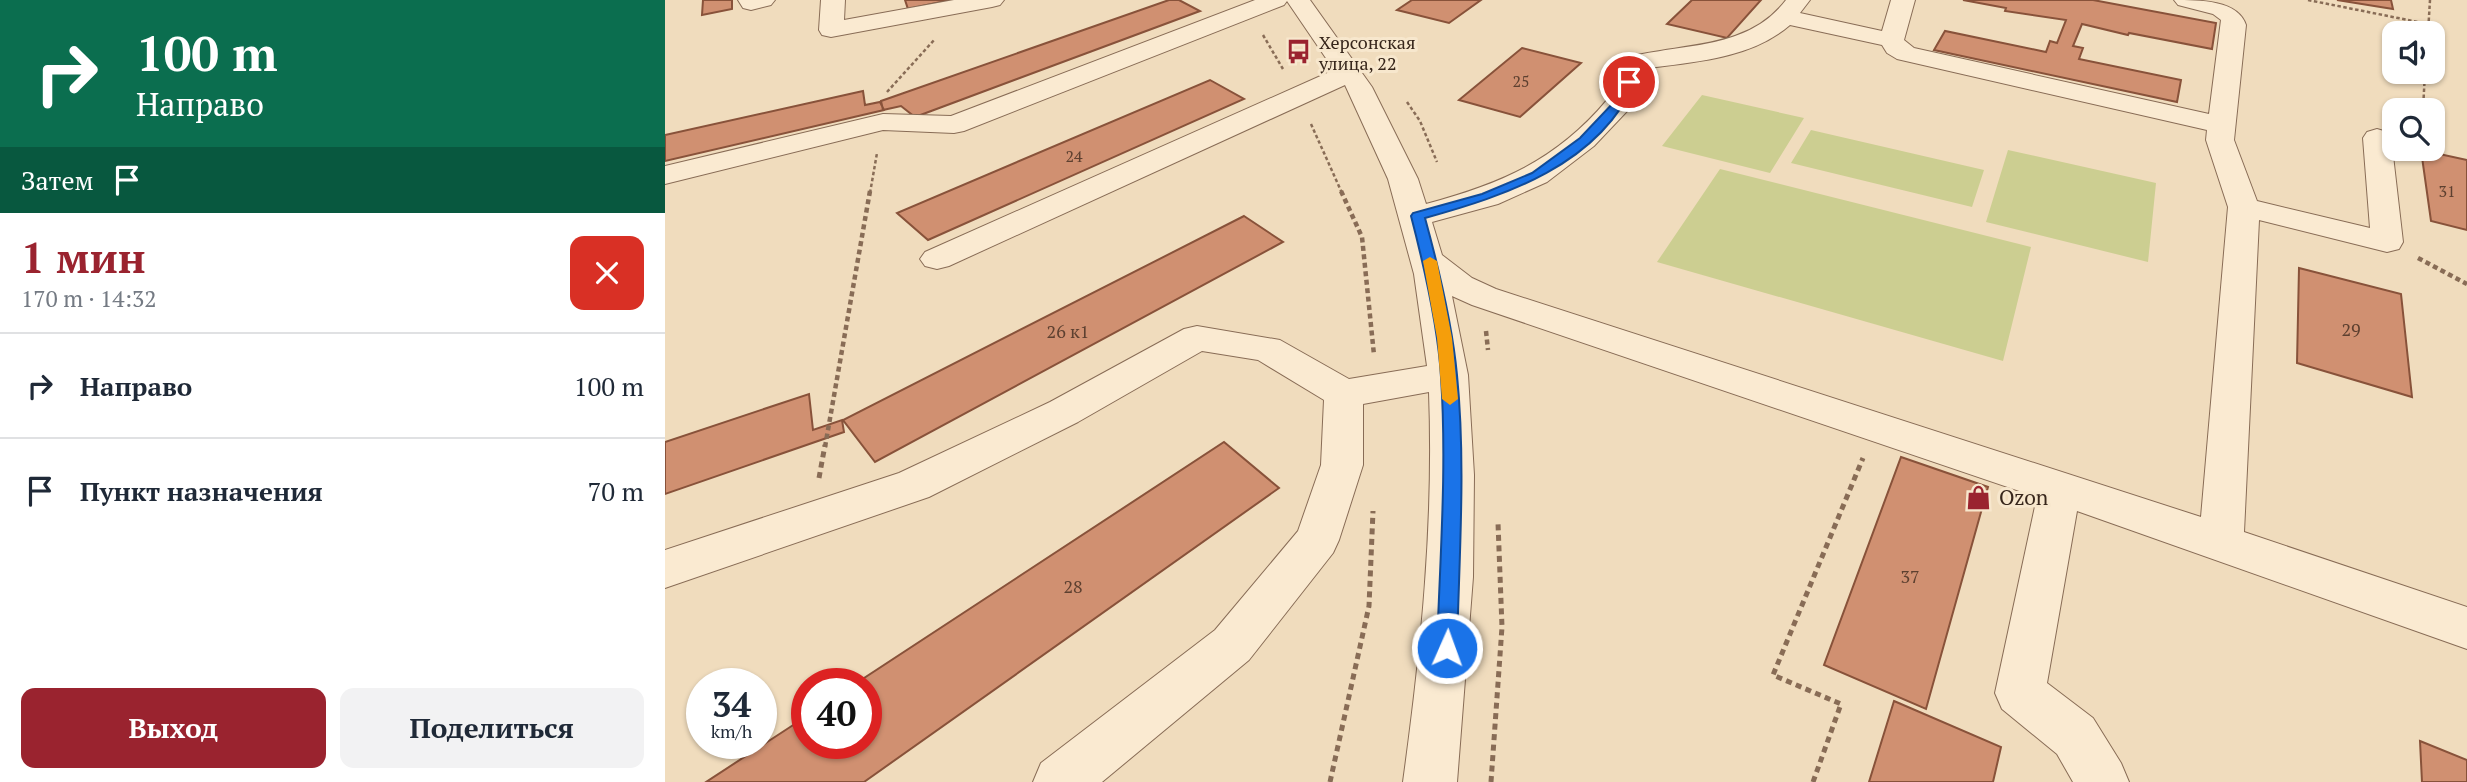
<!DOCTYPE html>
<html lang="ru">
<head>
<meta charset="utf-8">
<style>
	body { margin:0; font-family:"PT Serif",serif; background:#f2f2f3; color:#1f2937; height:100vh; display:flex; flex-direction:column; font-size:26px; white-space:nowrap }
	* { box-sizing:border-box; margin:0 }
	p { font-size:23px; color:#747a83 }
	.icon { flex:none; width:38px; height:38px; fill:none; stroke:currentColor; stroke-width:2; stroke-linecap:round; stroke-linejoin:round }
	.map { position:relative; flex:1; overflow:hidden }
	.panel { display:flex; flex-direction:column; background:#fff; width:665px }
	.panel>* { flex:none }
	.banner { background:#0b6e4f; color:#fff; overflow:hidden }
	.buttons { position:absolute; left:1717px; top:21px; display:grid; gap:14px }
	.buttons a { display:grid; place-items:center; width:63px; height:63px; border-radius:14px; background:#fff; box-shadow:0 2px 5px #0004; font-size:35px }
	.speed { position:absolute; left:21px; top:668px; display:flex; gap:14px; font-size:35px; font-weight:700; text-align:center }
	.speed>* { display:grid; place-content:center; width:91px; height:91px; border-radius:50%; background:#fff; box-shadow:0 2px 5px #0004; line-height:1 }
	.speed small { font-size:18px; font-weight:400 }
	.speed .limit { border:10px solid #d22; background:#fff; color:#111 }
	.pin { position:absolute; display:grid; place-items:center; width:60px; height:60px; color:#fff; margin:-30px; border:4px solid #fff; border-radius:50%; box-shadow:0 2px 7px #0007 }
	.me { position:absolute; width:77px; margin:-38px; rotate:2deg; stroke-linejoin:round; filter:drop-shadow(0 0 5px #0008) }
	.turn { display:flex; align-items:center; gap:24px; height:147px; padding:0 21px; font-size:32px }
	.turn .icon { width:91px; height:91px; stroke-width:2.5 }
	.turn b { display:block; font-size:49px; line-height:60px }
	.then { display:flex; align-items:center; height:66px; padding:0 21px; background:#0003; gap:14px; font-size:26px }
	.round { display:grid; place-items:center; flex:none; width:74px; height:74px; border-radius:14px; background:#f2f2f3 }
	.headline { display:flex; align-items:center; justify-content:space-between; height:119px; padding:0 21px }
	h1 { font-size:42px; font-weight:600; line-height:52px; color:#9a232f }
	.action { display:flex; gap:14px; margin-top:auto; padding:14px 21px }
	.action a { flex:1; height:80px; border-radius:14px; background:#9a232f; color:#fff; font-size:28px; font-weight:600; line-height:80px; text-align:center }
	.action a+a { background:#f2f2f3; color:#1f2937 }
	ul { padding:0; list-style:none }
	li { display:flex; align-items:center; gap:21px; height:105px; padding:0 21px; border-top:2px solid #e0e1e3 }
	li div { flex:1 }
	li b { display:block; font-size:26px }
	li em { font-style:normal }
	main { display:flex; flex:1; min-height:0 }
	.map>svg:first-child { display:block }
</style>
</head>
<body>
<main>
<section class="panel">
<div class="banner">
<div class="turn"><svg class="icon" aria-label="right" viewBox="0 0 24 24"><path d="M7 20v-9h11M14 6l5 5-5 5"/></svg><div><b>100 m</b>Направо</div></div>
<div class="then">Затем<svg class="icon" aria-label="arrive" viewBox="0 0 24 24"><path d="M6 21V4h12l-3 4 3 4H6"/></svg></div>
</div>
<div class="headline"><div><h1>1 мин</h1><p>170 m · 14:32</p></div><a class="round" style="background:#d93025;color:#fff"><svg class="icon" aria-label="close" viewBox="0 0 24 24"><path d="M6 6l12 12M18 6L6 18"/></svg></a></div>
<ul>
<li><svg class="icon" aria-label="right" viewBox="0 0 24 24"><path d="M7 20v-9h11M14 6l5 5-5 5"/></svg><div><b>Направо</b></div><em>100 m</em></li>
<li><svg class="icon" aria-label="arrive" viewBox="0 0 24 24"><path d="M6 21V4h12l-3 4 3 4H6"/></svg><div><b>Пункт назначения</b></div><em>70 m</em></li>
</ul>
<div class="action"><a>Выход</a><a>Поделиться</a></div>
</section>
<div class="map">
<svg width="1802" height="782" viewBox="0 0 1802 782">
	<rect width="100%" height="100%" fill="#f0dcbd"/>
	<path fill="#ccce91" d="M1037,95L1139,118L1105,173L997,146Z
		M1146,130L1319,170L1307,207L1126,163Z
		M1343,150L1491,183L1483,262L1321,222Z
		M1055,169L1366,247L1338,361L992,262Z"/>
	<path fill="#d09071" stroke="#88523a" stroke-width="2" d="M38,0H67V9L37,15Z
		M240,0H285L243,9Z
		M504,0H514L535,11L250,117L236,106L218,110L216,101Z
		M747,0H816L784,23L732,10Z
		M1027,0H1096L1062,38L1002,24Z
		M1298,0H1428L1551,23L1547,49L1464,33L1463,35L1417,24L1408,46L1418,48L1414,59L1516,80L1512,102L1269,50L1280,31L1381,52L1385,41L1392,43L1401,20L1340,11L1341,8Z
		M1672,0H1726L1728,9Z
		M857,48L916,63L855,117L794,100Z
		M545,80L579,99L263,240L232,213Z
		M198,91L200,105L215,102L219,110L0,161V135Z
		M1756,150L1802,160V230L1766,221Z
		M579,216L618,242L210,462L178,420Z
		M1634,268L1736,294L1747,397L1632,363Z
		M144,394L148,430L177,420L179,432L0,494V442Z
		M559,442L614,488L199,782H41L142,716V744H201V684H190Z
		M1236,457L1323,487L1261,709L1159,665Z
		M1229,701L1336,747L1328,782H1204Z
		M1755,741L1802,760V782H1757Z"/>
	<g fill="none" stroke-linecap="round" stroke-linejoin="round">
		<defs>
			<path id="minor" d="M73,0H110L106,5L86,10L78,8Z
				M156,0H180L179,20L289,0H339L335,5L327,7L166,37L157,35L154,30Z
				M590,0H645L707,87L753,179L761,204C835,184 891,161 942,100C952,88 955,70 964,57C1019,43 1083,50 1121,0H1145L1135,13L1217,31L1226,0H1250L1239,40L1249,48L1544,114L1556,20L1548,14L1513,5L1509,0C1535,0 1573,0 1581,25L1569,140L1592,201L1705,228L1698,138L1702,132L1712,129L1722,132L1726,138L1738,242L1734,249L1722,252L1594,220L1579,532L1802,607V649L1412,511L1382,683L1428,718L1456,763L1464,782H1408L1392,754L1337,709L1330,693L1372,497L807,305L787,296L803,375L809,475L808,577L792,782H738C756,651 769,525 764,392L698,404V465L674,540L668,553L584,660L437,782H368L376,763L550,630L633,531L656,465L659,400L593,360L537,351L413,422L264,497L0,588V550L234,473L385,402L519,329L532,326L615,340L684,379L762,366L749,274L723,179L680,85L284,266L272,269L260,266L255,259L260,252L669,70L622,1L619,5L299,131L289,133L218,130L0,184V166L218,114L286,116ZM1125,25L1217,45L1222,53L1232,59L1542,130L1541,140L1563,207L1536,517L831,289L807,278L777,255L767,222L833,204L882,182L929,146L966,107L983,68C1031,62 1087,58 1125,25Z"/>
		</defs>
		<use href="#minor" stroke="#886c56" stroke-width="2"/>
		<path stroke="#886c56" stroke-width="2.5" stroke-dasharray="3.5 2.5" stroke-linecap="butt" d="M1643,0L1763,24
			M1763,33L1765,0
			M598,35L618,69
			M222,92L270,39
			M742,102L755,121L772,162
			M1758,110L1760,72
			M646,124L677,193
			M205,193L212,153"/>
		<path stroke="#886c56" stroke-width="4.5" stroke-dasharray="5 3.5" stroke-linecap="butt" d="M676,191L697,237L709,355
			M1753,258L1802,284
			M821,331L823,350
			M160,447L205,191"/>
		<path stroke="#886c56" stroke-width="5" stroke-dasharray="6 4.5" stroke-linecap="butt" d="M154,478L160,445
			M665,782L704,606L708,511
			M826,782L837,627L833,523
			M1148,782L1176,704L1108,675L1198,458"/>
		<use href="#minor" fill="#faead1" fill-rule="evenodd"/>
	</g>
	<path fill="#1a73e8" stroke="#114b97" stroke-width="2" d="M961,79L970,82C934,165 840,196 760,218C774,269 787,322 792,375C801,465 794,558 792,648L789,655L782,657L775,655L772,648C775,558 782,468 776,377C773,325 759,266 746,216L748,213L817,194L867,173L915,138L951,100Z"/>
	<path fill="#f59e0b" d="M765,257L772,261L787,338L793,399L785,405L777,399L772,338L758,261Z"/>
	<defs>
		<symbol id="bus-bare" viewBox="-9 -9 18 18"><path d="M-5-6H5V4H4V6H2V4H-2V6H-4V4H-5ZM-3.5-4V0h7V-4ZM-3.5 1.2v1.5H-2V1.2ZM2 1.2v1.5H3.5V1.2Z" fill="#9a232f" stroke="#f7e7cd" stroke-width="2.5" paint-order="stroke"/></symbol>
		<symbol id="shop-bare" viewBox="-9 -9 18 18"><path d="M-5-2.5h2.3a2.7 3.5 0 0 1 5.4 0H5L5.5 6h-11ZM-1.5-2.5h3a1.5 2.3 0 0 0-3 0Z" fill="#9a232f" stroke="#f7e7cd" stroke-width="2.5" paint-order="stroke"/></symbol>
	</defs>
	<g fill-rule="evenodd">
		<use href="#bus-bare" x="616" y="34" width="35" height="35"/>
		<use href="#shop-bare" x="1296" y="480" width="35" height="35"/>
	</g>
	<g text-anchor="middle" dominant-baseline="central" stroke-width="6" stroke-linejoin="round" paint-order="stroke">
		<g font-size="16" fill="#5d4030">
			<text x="856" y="81">25</text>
			<text x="409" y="156">24</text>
			<text x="1782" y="191">31</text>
		</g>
		<g font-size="18" fill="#37261b" stroke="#f7e7cd" text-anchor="start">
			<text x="654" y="42">Херсонская<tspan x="654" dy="21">улица, 22</tspan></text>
		</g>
		<g font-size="18" fill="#5d4030">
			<text x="1686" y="329">29</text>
			<text x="403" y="331">26 к1</text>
			<text x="1245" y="576">37</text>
			<text x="408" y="586">28</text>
		</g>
		<g font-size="21" fill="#37261b" stroke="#f7e7cd" text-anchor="start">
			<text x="1334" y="497">Ozon</text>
		</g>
	</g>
</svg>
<div class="buttons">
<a><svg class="icon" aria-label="sound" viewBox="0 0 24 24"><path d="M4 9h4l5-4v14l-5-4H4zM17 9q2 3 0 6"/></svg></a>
<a><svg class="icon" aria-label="search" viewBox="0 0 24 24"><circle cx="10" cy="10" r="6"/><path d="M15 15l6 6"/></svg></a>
</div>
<div class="speed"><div>34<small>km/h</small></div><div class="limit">40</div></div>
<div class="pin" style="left:964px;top:82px;background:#d93025"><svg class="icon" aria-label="arrive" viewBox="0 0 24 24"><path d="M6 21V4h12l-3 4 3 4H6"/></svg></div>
<svg class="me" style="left:782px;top:648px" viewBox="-20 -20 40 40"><circle r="17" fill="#1a73e8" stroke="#fff" stroke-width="3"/><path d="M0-11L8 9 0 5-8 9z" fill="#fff"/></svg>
</div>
</main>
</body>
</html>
